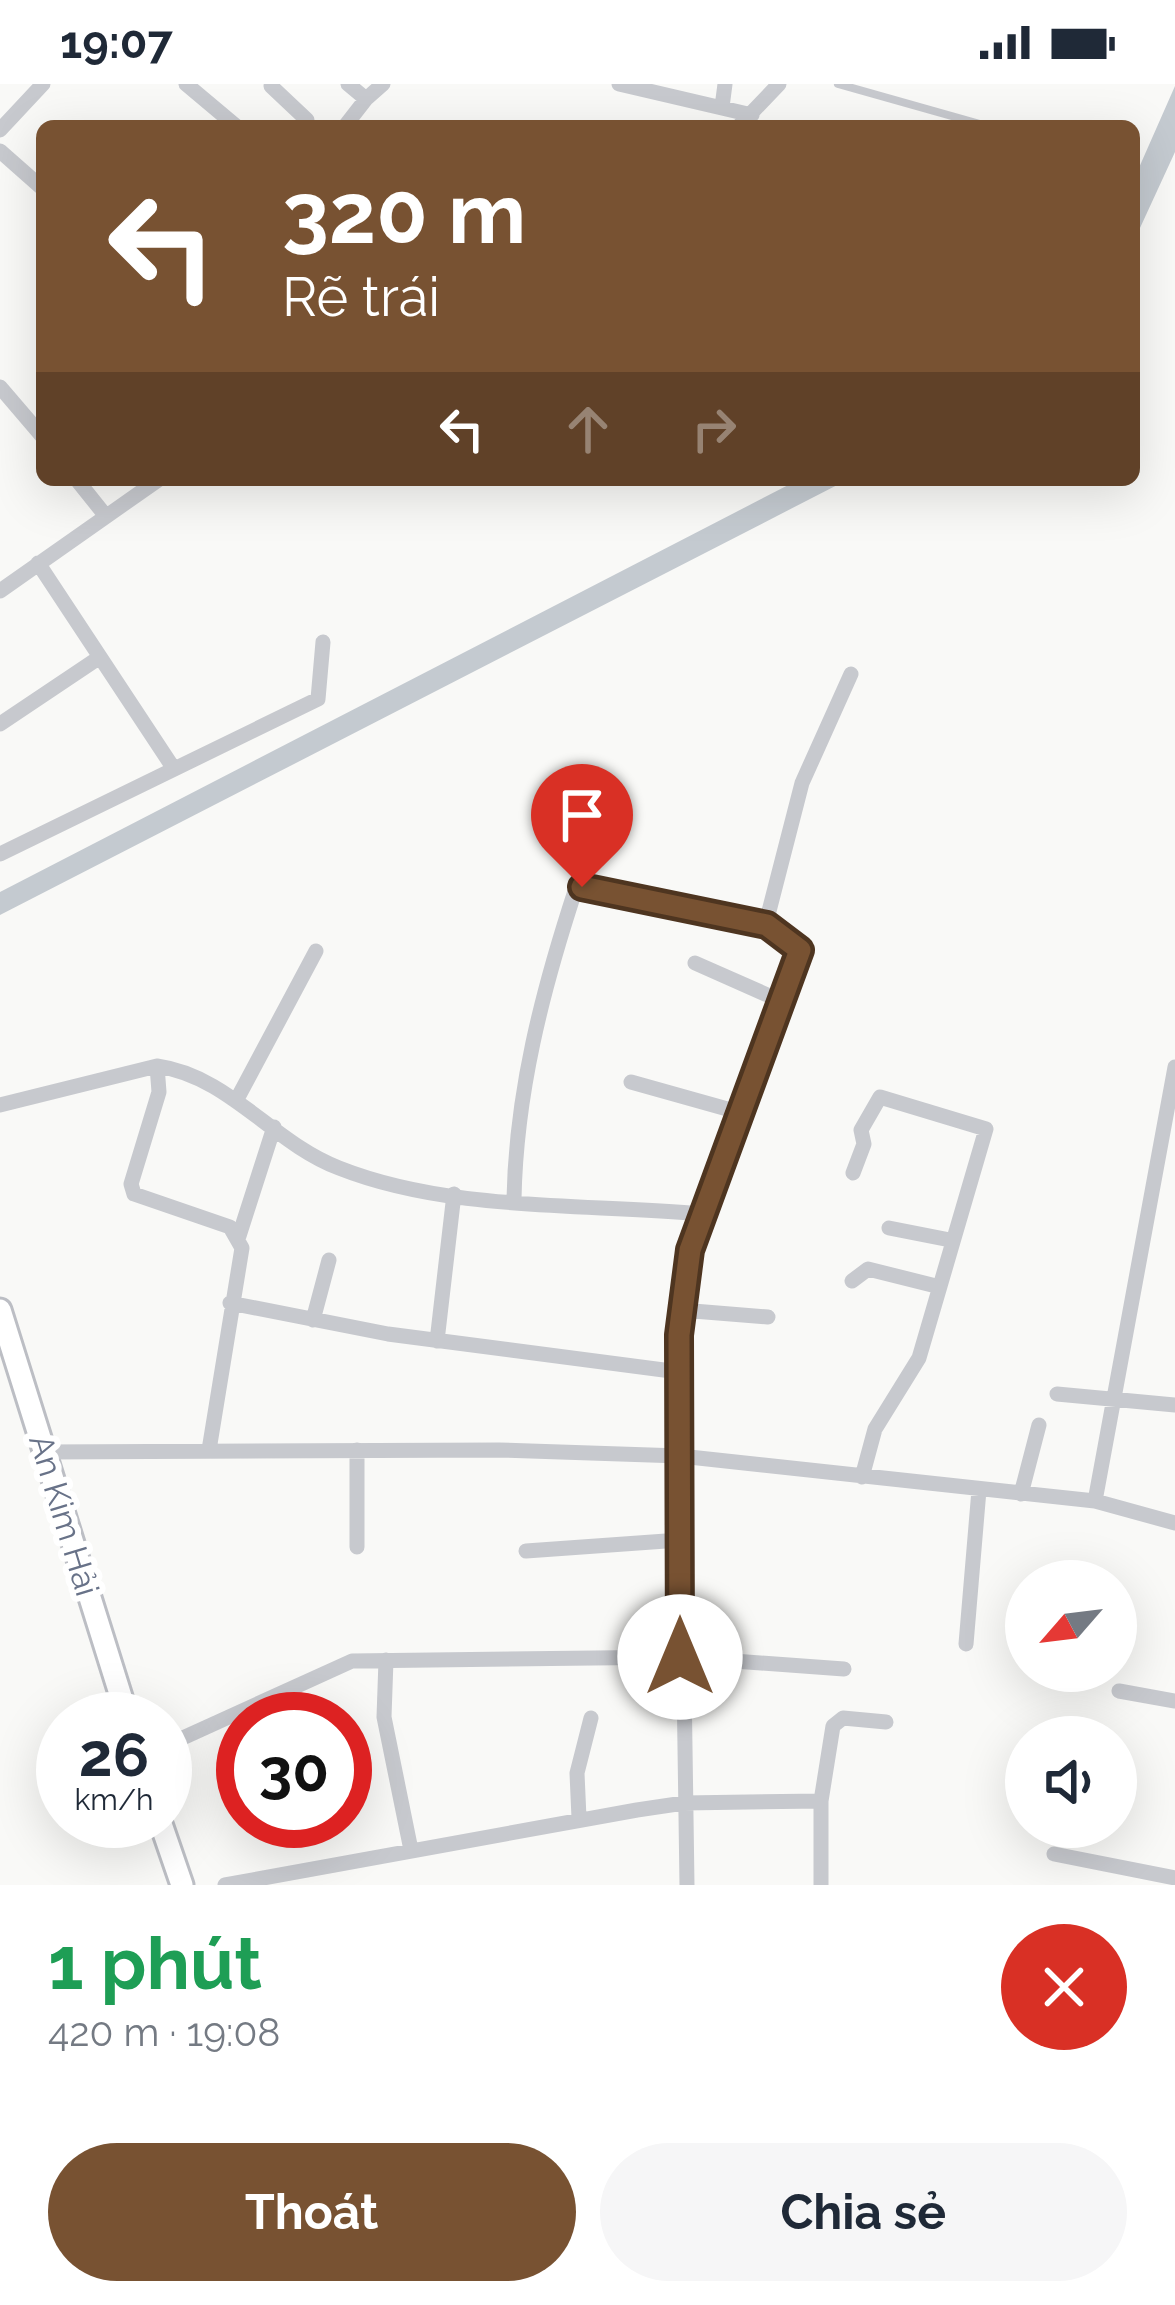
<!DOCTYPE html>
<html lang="vi">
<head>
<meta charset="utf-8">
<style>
	body { margin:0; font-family:Raleway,sans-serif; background:#f6f6f7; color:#1f2937; height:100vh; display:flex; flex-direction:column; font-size:45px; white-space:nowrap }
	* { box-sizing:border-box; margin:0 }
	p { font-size:39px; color:#747a83 }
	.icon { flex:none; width:66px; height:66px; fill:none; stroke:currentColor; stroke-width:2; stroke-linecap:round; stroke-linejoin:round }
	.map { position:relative; height:1801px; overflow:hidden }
	.drawer { display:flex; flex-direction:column; background:#fff; flex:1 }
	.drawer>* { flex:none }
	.banner { position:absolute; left:36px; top:36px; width:1104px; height:366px; border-radius:18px; box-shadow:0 12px 48px #0002; background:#785232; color:#fff; overflow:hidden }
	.needle { width:78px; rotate:242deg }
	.buttons { position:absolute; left:1005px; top:1476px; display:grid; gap:24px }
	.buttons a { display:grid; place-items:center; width:132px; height:132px; border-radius:50%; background:#fff; box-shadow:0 12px 48px #0002; font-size:60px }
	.speed { position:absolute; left:36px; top:1608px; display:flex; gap:24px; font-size:60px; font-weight:700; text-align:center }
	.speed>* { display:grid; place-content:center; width:156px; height:156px; border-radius:50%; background:#fff; box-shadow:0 12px 48px #0002; line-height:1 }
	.speed small { font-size:30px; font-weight:400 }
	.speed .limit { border:18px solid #d22; background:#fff; color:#111 }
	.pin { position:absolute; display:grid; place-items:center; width:102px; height:102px; color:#fff; margin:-123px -51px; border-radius:50% 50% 50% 0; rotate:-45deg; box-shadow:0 0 12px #0007 }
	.pin .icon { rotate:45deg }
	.me { position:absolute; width:132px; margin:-66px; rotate:0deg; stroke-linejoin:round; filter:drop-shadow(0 0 9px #0008) }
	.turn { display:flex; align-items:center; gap:42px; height:252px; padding:0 48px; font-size:54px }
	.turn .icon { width:156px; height:156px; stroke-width:2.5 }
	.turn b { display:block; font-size:84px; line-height:102px }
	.lanes { display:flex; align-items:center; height:114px; padding:0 48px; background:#0003; justify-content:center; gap:60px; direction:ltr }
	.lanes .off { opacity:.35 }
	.round { display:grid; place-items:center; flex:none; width:126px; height:126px; border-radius:63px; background:#f6f6f7 }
	.head { display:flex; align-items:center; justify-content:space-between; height:204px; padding:0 48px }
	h1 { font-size:72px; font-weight:700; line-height:90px; color:#1e9e55 }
	.primary-button { display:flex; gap:24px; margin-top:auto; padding:24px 48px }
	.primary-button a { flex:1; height:138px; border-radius:72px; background:#785232; color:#fff; font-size:48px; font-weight:700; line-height:138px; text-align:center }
	.primary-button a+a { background:#f6f6f7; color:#1f2937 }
	.status { display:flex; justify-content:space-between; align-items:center; height:84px; padding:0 60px; background:#fff; direction:ltr }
	.status svg { height:33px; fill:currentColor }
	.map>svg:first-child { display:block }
</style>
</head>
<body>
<div class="status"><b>19:07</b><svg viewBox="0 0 49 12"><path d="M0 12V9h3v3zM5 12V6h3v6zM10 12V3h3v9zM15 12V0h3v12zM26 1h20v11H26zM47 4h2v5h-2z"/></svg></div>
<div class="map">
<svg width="1175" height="1801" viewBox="0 0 1175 1801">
	<rect width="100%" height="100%" fill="#f9f9f7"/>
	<path fill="#c4cad0" d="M1175,2V68L1134,157V95Z
		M798,396H847L0,831V808Z"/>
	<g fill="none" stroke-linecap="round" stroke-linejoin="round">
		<defs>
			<path id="secondary" d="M0,1226L128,1635
				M160,1737L182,1801"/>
		</defs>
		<use href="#secondary" stroke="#bcbec4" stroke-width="27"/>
		<path stroke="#c7c9ce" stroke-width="8" d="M838,0L987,42"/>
		<path stroke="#c7c9ce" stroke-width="15" d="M186,0L236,42
			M348,0L366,15L383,0
			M619,0L752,31
			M271,2L307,36
			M722,23L725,0
			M345,42L366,15
			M739,42L779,0
			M0,46L43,0
			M0,67L42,104
			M0,303L42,352
			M77,396L105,431
			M38,479L174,685
			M0,507L158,396
			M0,640L100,573
			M0,770L318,615L323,558
			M695,879L781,917
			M157,982L159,1008L131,1100L134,1110L230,1143L242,1164L209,1366
			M631,998L738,1028
			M236,1017L316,867
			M0,1021L157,982C229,992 273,1059 339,1084C450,1128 585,1119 702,1130
			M853,1089L864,1060L861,1046L880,1013L986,1045L919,1274L875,1345L862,1393
			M514,1115C516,1009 542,908 575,807L582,803L768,841
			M889,1144L950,1156
			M239,1152L274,1043
			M852,1197L868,1185L936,1202
			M230,1219L388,1250L679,1288
			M681,1226L768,1233
			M313,1236L329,1176
			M437,1257L454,1110
			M1057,1310L1175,1321
			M357,1366V1463
			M44,1368L499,1366L680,1372L1095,1417L1175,1439
			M1021,1410L1039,1341
			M1095,1417L1175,983
			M526,1467L680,1456
			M966,1560L979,1406
			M386,1576L384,1633L411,1766
			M1119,1607L1175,1617
			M165,1662L352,1577L680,1573L844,1585
			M821,1717L833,1642L843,1634L886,1638
			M579,1734L577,1689L591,1634
			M1054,1770L1175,1794
			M225,1801L637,1726L684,1719L821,1717V1801
			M687,1801L679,1251C691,1118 750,992 801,871L794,859L769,846L767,835L802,699L851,590"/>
		<use href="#secondary" stroke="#fff" stroke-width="21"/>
	</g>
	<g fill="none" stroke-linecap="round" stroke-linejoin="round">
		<defs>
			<path id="route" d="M582,803L767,841L800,866L690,1166L679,1251L680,1573"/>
		</defs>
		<use href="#route" stroke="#4e3520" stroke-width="30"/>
		<use href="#route" stroke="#785232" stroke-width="21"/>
	</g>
	<g text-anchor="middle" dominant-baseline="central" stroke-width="12" stroke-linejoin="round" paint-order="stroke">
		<g font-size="33" fill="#687288" stroke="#fff">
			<text transform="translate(64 1431) rotate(73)">An Kim Hải</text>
		</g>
	</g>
</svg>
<div class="buttons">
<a><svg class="needle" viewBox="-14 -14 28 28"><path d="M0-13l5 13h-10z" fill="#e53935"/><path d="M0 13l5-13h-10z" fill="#747a83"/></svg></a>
<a><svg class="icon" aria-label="sound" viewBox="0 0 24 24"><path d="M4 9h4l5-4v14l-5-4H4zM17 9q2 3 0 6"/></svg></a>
</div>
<div class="speed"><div>26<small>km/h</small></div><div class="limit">30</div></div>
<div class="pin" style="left:582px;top:803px;background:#d93025"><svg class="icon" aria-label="arrive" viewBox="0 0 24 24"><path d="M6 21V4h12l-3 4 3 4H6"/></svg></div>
<svg class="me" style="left:680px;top:1573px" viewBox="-20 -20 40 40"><circle r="19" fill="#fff"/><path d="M0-13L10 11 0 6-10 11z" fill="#785232"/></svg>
<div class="banner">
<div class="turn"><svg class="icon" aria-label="left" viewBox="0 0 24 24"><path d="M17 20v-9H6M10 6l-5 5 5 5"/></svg><div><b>320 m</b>Rẽ trái</div></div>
<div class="lanes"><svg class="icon" aria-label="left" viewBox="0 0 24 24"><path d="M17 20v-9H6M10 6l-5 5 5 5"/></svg><svg class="icon off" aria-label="ahead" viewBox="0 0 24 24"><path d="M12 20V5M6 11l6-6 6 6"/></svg><svg class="icon off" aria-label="right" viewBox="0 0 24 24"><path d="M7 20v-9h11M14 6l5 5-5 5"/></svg></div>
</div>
</div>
<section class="drawer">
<div class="head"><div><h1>1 phút</h1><p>420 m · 19:08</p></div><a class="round" style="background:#d93025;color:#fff"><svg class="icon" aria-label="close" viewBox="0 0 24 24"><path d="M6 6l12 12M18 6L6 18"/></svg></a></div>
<div class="primary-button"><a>Thoát</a><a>Chia sẻ</a></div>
</section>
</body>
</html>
